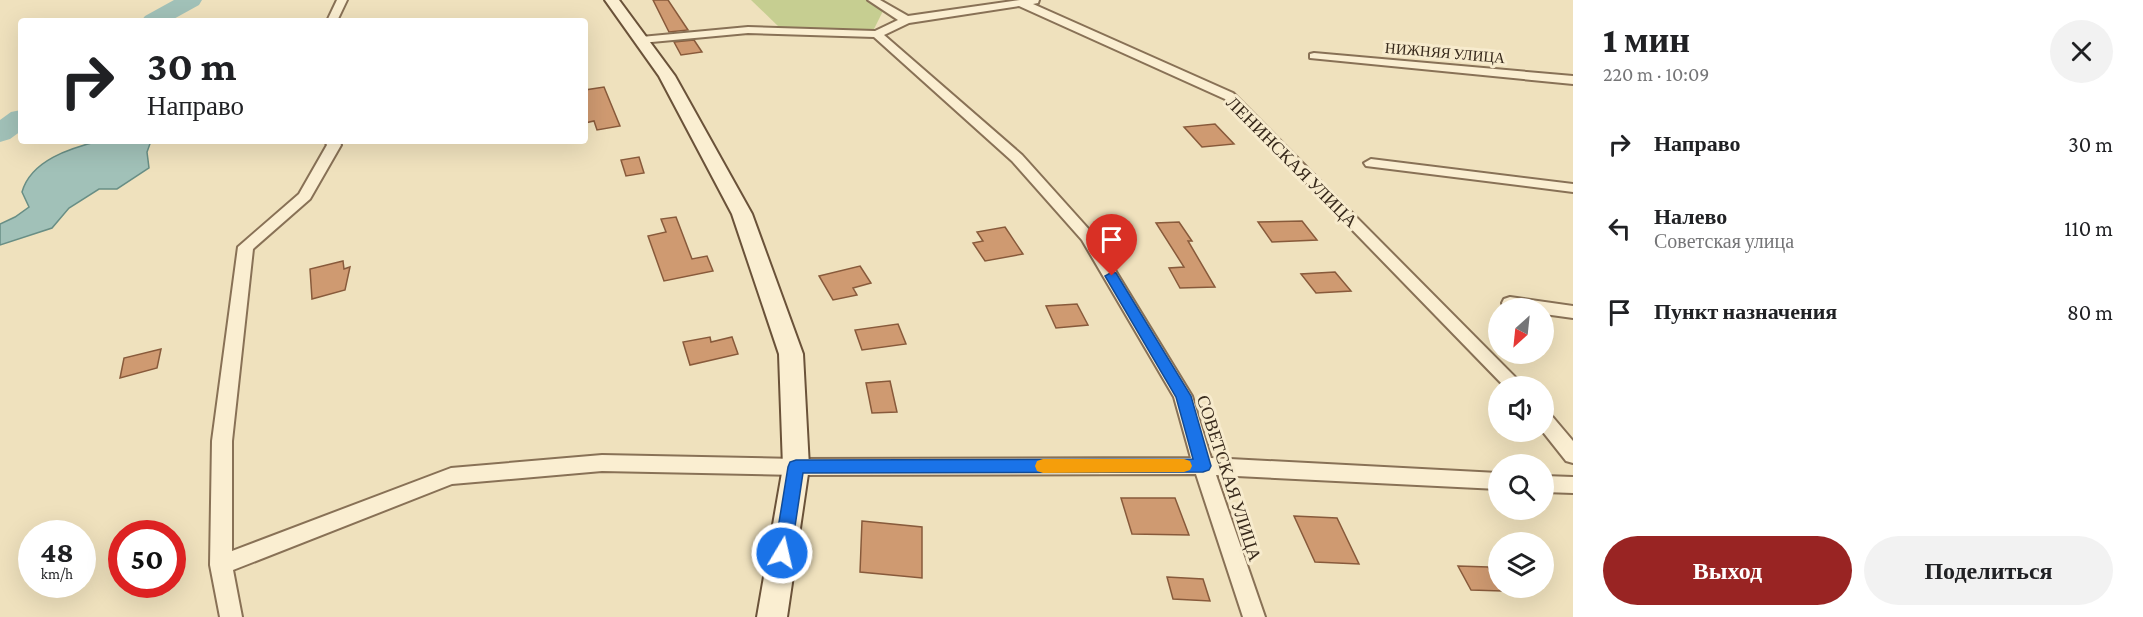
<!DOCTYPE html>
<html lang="ru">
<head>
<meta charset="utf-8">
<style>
	body { margin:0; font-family:"Crimson Pro",serif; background:#f2f2f2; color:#202124; height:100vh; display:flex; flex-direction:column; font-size:22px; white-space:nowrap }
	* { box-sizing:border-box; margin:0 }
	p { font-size:20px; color:#757577 }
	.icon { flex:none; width:33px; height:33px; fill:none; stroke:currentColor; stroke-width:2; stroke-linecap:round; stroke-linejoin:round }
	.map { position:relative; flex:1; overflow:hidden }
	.details { display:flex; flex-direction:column; background:#fff; width:570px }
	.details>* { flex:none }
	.hud { position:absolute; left:18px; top:18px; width:570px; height:126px; border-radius:6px; box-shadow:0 6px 24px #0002; background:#fff; color:#202124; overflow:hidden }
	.needle { width:39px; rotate:207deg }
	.buttons { position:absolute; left:1488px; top:298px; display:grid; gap:12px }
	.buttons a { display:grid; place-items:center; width:66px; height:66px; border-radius:50%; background:#fff; box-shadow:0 6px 24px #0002; font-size:30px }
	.speed { position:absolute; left:18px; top:520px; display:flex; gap:12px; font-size:30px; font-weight:700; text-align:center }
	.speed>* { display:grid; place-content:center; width:78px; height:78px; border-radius:50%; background:#fff; box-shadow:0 6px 24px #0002; line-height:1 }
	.speed small { font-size:15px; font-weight:400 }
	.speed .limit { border:9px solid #d22; background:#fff; color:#111 }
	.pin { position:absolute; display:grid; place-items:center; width:51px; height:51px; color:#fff; margin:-62px -26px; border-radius:50% 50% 50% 0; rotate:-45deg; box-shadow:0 0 6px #0007 }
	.pin .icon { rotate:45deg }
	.me { position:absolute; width:66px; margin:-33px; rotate:9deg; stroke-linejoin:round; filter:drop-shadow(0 0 4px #0008) }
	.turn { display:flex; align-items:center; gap:21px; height:126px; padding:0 30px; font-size:27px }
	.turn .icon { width:78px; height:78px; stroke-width:2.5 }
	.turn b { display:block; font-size:42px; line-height:51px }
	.round { display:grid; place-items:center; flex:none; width:63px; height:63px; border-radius:32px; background:#f2f2f2 }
	.headline { display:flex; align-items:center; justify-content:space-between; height:102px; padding:0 30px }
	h1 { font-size:36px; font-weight:800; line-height:45px }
	.cta { display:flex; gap:12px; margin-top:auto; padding:12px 30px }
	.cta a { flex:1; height:69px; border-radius:36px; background:#992423; color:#fff; font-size:24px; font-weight:800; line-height:69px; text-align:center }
	.cta a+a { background:#f2f2f2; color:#202124 }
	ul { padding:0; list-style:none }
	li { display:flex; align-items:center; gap:18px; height:84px; padding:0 30px }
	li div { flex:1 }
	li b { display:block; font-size:22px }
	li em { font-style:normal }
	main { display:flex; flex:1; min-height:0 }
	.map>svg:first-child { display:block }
</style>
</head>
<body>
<main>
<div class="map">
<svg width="1573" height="617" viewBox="0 0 1573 617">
	<rect width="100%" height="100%" fill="#efe1bd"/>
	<path fill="#c6ce91" d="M751,0H869L884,9L873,31L780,28Z"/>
	<path fill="#a1c1b8" stroke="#688e85" stroke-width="1.5" d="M99,141H151L147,152L149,168L117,189H99L69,208L52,228L0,245V224L15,217L29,207L22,192C31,160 71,148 99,141Z"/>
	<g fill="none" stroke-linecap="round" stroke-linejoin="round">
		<path fill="#a1c1b8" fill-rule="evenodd" d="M174,0H202L199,5L170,21H141L145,16Z
			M21,110V131L10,139L0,142V120L11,112Z"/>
	</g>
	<path fill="#cf9a71" stroke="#885a3b" stroke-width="1.5" d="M653,0H668L688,30L669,32Z
		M694,40L702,52L681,55L674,42Z
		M604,87L620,126L597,130L594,121L585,123V90Z
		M1215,124L1234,144L1202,147L1184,127Z
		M639,157L644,173L626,176L621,160Z
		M676,217L692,259L707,256L713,271L664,281L648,236L666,232L661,219Z
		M1302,221L1317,240L1272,242L1258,222Z
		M1179,222L1192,241H1188L1215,287L1180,288L1169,268L1184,267L1156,223Z
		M1005,227L1023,254L985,261L973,243L983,241L977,232Z
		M343,261L344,269L350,267L345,290L312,299L310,269Z
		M860,266L871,283L853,288L857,295L833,300L819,276Z
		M1335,272L1351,291L1316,293L1301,274Z
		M1077,304L1088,325L1056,328L1046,306Z
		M898,324L906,344L862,350L855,330Z
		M710,337L711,342L732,337L738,354L690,365L683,342Z
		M161,349L157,368L120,378L124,358Z
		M890,381L897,412L872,413L866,383Z
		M1121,498H1175L1189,535L1132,534Z
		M1294,516L1337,518L1359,564L1315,562Z
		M862,521L922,527V578L860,572Z
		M1458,566L1488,567L1502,591L1471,590Z
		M1167,577L1203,579L1210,601L1173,599Z"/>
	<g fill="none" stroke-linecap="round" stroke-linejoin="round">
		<defs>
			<path id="minor" d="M337,0H347L337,21H327Z
				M868,0H880L908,16L1020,0H1039L1038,3L1033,4L1233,93L1525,387H1505L1225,99L1019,6L909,23L884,35L1022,155L1093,234L1192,396L1211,458L1498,473V489L1216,475L1265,617H1243L1196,474L796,475L602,471L452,484L233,570L242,617H220L210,565L212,441L238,247L299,194L327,145L325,141H339L341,145L310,199L253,249L232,441V551L451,468L602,455L796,459L1191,458L1174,397L1082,240L1012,161L874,37L748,33L641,43L635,40L641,37L748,27L875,31L898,20Z
				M1314,53L1573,76V84L1310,58V54Z
				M1371,159L1573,184V192L1366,166L1364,163Z
				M1510,297L1573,306V318L1544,314V309L1504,307L1502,303L1504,299Z
				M1544,413L1551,415L1573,441V463L1566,461L1543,432Z
				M1544,476L1573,477V493L1544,492Z"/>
			<path id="secondary" d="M605,0H619L675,76L752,214L803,354L809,467L787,617H757L783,467L779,354L732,214L659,76Z"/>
		</defs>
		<use href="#minor" stroke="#887156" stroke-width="4"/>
		<use href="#secondary" stroke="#6a5239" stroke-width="4"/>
		<use href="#minor" fill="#faeed1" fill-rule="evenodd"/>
		<use href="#secondary" fill="#faeed1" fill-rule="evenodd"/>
	</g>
	<path fill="#1a73e8" stroke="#114b97" stroke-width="1.5" d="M1112,272L1116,273L1191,396L1211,466L1209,470L1203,472L803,473L791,553L789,558L782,561L776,558L774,553L788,467L790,462L796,460L1193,459L1176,397L1105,276Z"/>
	<path fill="#f59e0b" d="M1043,459H1184L1190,461L1192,466L1190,470L1184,472L1043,473L1037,471L1035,466L1037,461Z"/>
	<g text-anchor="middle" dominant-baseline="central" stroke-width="6" stroke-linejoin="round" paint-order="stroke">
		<g font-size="15" fill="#37291b" stroke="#f7ebcd">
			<text transform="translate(1445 53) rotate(5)">НИЖНЯЯ УЛИЦА</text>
		</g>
		<g font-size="18" fill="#37291b" stroke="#f7ebcd">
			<text transform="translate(1292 162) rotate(45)">ЛЕНИНСКАЯ УЛИЦА</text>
			<text transform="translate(1229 478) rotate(72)">СОВЕТСКАЯ УЛИЦА</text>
		</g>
	</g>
</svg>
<div class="buttons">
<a><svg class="needle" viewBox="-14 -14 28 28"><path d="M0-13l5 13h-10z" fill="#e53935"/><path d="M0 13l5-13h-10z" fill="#757577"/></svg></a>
<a><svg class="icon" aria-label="sound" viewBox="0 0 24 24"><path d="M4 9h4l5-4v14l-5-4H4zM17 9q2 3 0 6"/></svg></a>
<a><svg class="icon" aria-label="search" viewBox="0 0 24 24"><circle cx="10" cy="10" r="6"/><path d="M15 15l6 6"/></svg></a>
<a><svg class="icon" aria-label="layers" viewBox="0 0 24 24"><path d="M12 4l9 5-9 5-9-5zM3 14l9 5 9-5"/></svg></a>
</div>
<div class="speed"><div>48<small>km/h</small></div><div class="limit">50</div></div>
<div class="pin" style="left:1112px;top:276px;background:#d93025"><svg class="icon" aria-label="arrive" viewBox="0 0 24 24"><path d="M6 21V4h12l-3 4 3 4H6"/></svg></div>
<svg class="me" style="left:782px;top:553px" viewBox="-20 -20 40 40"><circle r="17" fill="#1a73e8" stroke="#fff" stroke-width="3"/><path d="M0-11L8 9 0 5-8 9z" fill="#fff"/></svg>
<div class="hud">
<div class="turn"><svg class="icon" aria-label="right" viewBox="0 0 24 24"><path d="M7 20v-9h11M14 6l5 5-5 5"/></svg><div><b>30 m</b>Направо</div></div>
</div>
</div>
<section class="details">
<div class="headline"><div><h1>1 мин</h1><p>220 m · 10:09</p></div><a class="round"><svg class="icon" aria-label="close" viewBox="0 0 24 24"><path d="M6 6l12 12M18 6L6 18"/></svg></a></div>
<ul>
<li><svg class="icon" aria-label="right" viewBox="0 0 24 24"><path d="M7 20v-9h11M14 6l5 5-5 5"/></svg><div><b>Направо</b></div><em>30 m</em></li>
<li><svg class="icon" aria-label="left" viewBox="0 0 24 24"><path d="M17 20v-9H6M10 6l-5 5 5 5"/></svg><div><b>Налево</b><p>Советская улица</p></div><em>110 m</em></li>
<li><svg class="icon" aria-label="arrive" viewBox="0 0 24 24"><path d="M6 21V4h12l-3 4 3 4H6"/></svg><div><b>Пункт назначения</b></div><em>80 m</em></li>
</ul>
<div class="cta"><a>Выход</a><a>Поделиться</a></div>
</section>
</main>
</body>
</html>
